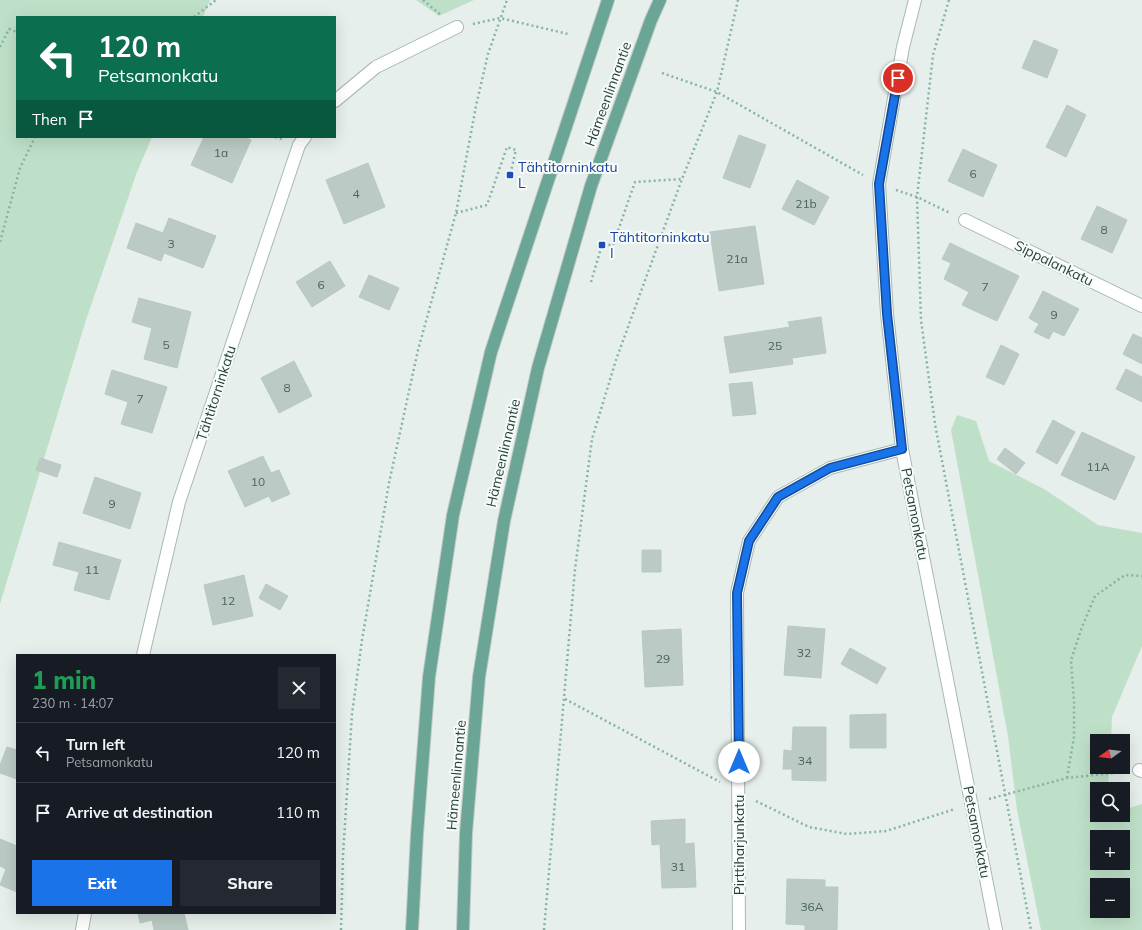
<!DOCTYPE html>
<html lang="en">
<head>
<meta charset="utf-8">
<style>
	body { margin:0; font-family:Mulish,sans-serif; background:#242831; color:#f1f3f6; height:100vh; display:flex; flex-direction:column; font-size:15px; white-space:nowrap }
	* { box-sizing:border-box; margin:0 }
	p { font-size:13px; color:#9ea1a6 }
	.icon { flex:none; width:22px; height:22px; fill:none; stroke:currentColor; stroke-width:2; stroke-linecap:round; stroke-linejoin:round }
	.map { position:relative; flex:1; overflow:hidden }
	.drawer { position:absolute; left:16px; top:654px; width:320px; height:260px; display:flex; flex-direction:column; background:#171b24; border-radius:0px; box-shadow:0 4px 16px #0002 }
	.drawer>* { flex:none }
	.guide { position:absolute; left:16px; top:16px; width:320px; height:122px; border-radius:0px; box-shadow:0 4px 16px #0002; background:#0b6e4f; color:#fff; overflow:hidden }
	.needle { width:26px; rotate:255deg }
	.fabs { position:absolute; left:1090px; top:734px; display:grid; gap:8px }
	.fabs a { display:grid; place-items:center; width:40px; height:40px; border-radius:0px; background:#171b24; box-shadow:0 4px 16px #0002; font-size:20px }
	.pin { position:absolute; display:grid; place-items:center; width:34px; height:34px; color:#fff; margin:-17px; border:2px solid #fff; border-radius:50%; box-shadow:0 1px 4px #0007 }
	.me { position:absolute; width:44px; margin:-22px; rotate:0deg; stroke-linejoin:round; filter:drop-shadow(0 0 3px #0008) }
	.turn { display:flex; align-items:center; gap:14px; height:84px; padding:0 16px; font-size:18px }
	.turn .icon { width:52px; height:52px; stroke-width:2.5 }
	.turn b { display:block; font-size:28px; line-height:34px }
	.then { display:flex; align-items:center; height:38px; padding:0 16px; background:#0003; gap:8px; font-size:15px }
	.round { display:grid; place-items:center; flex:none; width:42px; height:42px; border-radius:0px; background:#242831 }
	.head { display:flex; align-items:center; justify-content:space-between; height:68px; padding:0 16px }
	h1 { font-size:24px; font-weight:800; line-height:30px; color:#1e9e55 }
	.cta { display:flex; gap:8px; margin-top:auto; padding:8px 16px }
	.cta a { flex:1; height:46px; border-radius:0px; background:#1a73e8; color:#fff; font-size:16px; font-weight:800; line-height:46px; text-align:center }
	.cta a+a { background:#242831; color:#f1f3f6 }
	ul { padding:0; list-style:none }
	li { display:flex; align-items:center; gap:12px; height:60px; padding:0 16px; border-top:1px solid #363941 }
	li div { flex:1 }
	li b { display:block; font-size:15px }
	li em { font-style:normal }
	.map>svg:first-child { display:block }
</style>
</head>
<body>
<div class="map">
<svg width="1142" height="930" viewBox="0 0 1142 930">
	<rect width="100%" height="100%" fill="#e6efeb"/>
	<path fill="#bfe0c8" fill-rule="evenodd" d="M0,0H210L203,17H17V137H152L137,172L86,320L0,604Z
		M416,0H474L439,16Z
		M957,415L976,421L989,461L1044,489L1098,525L1142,533V646L1112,717L1111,741H1097V767H1109L1108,789H1097V815H1123V810L1142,804V930H1041L1017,810L1008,736L951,430ZM1097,837H1123V863H1097ZM1097,885H1123V911H1097Z"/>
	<path fill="#bbcac4" stroke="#b8c9c2" d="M1034,40L1058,50L1047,78L1022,68Z
		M1067,105L1086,115L1066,157L1046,147Z
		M739,135L766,145L750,188L723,178Z
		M204,137H244L251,140L232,183L191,165Z
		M963,149L997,165L983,197L948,181Z
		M368,163L385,207L344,224L326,180Z
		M797,180L829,197L814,225L782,209Z
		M1097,206L1127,220L1112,253L1081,239Z
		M169,218L216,236L203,268L164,253L161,261L127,248L136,223L163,233Z
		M755,226L764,284L719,291L710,232Z
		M950,243L1019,276L997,321L962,305L969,292L944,279L951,263L942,259Z
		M330,261L345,286L312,307L296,282Z
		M369,275L399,288L389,310L359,297Z
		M1043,291L1079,309L1064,336L1053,331L1049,339L1034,332L1039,324L1029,318Z
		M139,298L191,312L177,368L144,359L152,328L132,322Z
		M821,317L826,353L792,358L793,364L730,373L724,337L790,327L788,322Z
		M1133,334L1142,338V364L1123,354Z
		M1001,345L1019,354L1004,385L986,377Z
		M294,361L312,396L279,413L261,378Z
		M1126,369L1142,377V402L1116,389Z
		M112,370L167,387L152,433L121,424L128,402L105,394Z
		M752,382L756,414L733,416L729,384Z
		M1053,420L1075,432L1057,464L1036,452Z
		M1082,432L1135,457L1115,500L1061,475Z
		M1005,448L1025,463L1016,474L997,459Z
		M263,456L271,473L279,470L290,494L272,502L269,496L245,507L228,471Z
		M40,458L61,465L57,477L36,470Z
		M95,477L141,493L130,529L83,513Z
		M59,542L121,560L109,600L74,590L79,572L53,565Z
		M642,550H661V572H642Z
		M244,575L253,616L213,625L204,585Z
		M266,584L288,596L280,610L259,598Z
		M788,626L825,629L821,678L784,675Z
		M681,629L683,685L645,687L642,631Z
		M850,648L886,668L877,684L841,664Z
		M886,714V748H850V715Z
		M793,727H826V781L792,780V769H783L784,750L792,751Z
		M7,747L17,750V779L0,773V765Z
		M685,819V844L694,843L696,887L662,888L660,844L652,845L651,821Z
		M0,839L17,846V892L0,885L6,869L0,866Z
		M787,879L825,880V887H838L837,930H805V925L786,924Z
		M138,913H184L188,930H154L152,920L140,923Z"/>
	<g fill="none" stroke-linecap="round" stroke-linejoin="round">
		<defs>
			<path id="street" d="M915,0L903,47L879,184L887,314L902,449L996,930
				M335,101L376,67L457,27
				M965,220L1142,306
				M143,655L179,502L299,145L305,137
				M1139,770L1142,771
				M82,930L85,913
				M739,930L737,593L749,541L778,497L830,468L902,449"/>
			<path id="primary" d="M412,930L417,834L429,677L453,515L491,352L608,0
				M463,930L466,833L479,677L504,521L538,368L591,186L651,20L660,0"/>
		</defs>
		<use href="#street" stroke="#a8b8b2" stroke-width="14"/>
		<use href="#primary" stroke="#c2cac8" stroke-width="14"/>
		<path stroke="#86b3a5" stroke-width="2.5" stroke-dasharray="2 3" stroke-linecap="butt" d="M423,0L441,15
			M949,0L933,55L917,197L921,320L935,424L1031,930
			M194,17L216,0
			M473,24L500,18L568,34
			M0,47L9,29L17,32
			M662,73L717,92L863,175
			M275,137L282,139
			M896,190L917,197L950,213
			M456,213L487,205L507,147L516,150L510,175
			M0,242L20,168L35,137
			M591,282L602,245H613L635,182L682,179
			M565,699L720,782
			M1067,778L1074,737V702L1071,660L1082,627L1095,596L1125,575L1142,576
			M989,799L1067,778L1122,772
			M756,801L809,827L847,834L886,831L955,809
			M341,930L343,855L352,714L362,640L389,483L418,350L456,213L476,106L488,54L507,0
			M544,930L575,569L592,439L616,360L682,179L717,92L738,0"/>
		<use href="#street" stroke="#fff" stroke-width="12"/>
		<use href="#primary" stroke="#6aa596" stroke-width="12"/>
	</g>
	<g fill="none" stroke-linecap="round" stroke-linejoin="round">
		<defs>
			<path id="route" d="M739,762L737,593L749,541L778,497L830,468L902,449L887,314L879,184L898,78"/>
		</defs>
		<use href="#route" stroke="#114b97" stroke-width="10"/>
		<use href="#route" stroke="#1a73e8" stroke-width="7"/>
	</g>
	<g fill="#1a4fb4" stroke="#f7fbf9" stroke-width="1.5">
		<rect x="506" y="171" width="8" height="8" rx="2"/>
		<rect x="598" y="241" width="8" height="8" rx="2"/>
	</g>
	<g text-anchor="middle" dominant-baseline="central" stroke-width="4" stroke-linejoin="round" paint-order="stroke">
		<g font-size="12" fill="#4a645c">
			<text x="221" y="152">1a</text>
			<text x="973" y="173">6</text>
			<text x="356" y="193">4</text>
			<text x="806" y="203">21b</text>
			<text x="1104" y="229">8</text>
			<text x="171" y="243">3</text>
			<text x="737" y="258">21a</text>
			<text x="321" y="284">6</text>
			<text x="985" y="286">7</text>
			<text x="1054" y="314">9</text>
			<text x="166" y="344">5</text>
			<text x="775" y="345">25</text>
			<text x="287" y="387">8</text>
			<text x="140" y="398">7</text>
			<text x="1098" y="466">11A</text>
			<text x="258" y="481">10</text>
			<text x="112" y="503">9</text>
			<text x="92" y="569">11</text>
			<text x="228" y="600">12</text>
			<text x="804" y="652">32</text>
			<text x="663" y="658">29</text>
			<text x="805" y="760">34</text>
			<text x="678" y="866">31</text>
			<text x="812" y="906">36A</text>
		</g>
		<g font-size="14" fill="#24423a" stroke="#f7fbf9">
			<text transform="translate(608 94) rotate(-70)">Hämeenlinnantie</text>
			<text transform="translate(1054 263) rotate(26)">Sippalankatu</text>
			<text transform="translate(216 393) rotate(-72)">Tähtitorninkatu</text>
			<text transform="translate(503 453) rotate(-77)">Hämeenlinnantie</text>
			<text transform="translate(915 514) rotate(79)">Petsamonkatu</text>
			<text transform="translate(456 775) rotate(-85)">Hämeenlinnantie</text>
			<text transform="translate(977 832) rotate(79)">Petsamonkatu</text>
			<text transform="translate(739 845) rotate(-90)">Pirttiharjunkatu</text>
		</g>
		<g font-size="14" fill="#164399" stroke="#f7fbf9" text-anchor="start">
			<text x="518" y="167">Tähtitorninkatu<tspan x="518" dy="16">L</tspan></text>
			<text x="610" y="237">Tähtitorninkatu<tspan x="610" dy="16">I</tspan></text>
		</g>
	</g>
</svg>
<div class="fabs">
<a><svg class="needle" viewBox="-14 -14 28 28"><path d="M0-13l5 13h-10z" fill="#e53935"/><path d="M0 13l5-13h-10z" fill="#9ea1a6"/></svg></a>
<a><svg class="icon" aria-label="search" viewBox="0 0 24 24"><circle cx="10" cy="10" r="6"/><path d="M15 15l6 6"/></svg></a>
<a>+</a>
<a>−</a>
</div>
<div class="pin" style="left:898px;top:78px;background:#d93025"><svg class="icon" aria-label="arrive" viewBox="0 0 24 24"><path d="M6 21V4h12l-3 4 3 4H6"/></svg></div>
<svg class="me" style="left:739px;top:762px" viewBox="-20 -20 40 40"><circle r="19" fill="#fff"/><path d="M0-13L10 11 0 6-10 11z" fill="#1a73e8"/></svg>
<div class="guide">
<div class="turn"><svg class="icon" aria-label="left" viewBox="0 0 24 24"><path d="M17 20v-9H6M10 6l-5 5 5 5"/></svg><div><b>120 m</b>Petsamonkatu</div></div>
<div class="then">Then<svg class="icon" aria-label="arrive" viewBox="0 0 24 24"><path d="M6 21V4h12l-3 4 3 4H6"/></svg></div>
</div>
<section class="drawer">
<div class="head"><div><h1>1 min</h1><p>230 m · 14:07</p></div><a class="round"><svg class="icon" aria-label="close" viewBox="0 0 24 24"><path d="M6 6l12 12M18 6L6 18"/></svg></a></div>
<ul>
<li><svg class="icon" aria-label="left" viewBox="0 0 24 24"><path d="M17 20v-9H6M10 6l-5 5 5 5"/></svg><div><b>Turn left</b><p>Petsamonkatu</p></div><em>120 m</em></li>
<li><svg class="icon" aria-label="arrive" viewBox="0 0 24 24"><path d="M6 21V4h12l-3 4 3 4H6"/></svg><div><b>Arrive at destination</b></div><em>110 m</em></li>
</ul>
<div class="cta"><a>Exit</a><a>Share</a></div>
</section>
</div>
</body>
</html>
